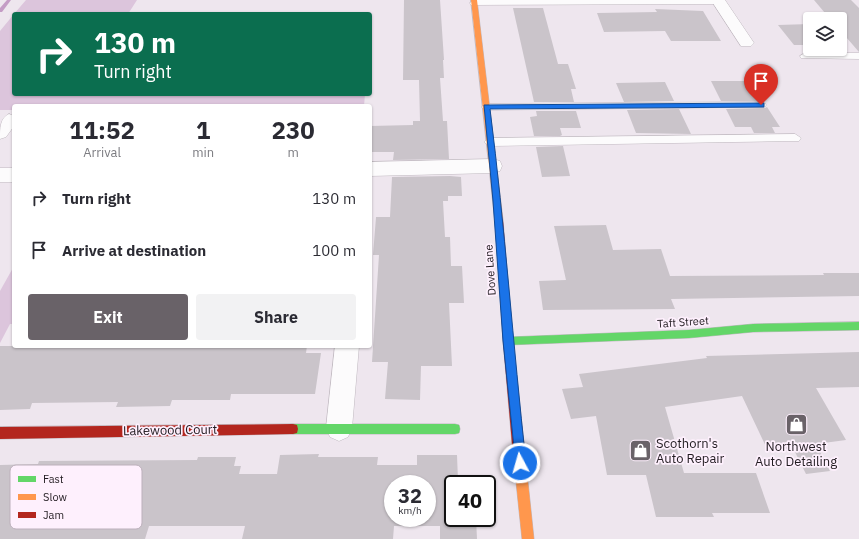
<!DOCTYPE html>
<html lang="en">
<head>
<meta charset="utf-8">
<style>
	body { margin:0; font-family:"IBM Plex Sans",sans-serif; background:#f2f2f3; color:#2b2b33; height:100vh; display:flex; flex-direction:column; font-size:15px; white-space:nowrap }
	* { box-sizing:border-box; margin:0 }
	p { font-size:13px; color:#7c7c81 }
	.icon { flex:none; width:22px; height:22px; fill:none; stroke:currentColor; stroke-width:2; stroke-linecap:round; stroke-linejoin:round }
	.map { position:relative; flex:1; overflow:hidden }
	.drawer { position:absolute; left:12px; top:104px; width:360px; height:244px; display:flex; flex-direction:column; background:#fff; border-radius:4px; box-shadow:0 1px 3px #0004 }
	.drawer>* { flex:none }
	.guide { position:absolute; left:12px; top:12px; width:360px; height:84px; border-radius:4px; box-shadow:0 1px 3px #0004; background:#0b6e4f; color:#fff; overflow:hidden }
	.buttons { position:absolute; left:803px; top:12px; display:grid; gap:8px }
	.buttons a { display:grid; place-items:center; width:44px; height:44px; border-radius:4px; background:#fff; box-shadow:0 1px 3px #0004; font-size:20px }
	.speed { position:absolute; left:384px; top:475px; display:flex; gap:8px; font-size:20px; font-weight:700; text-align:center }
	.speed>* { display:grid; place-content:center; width:52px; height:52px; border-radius:50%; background:#fff; box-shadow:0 1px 3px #0004; line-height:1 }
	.speed small { font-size:10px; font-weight:400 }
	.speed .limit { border:2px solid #111; border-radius:6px; background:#fff; color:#111 }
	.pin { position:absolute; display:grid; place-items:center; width:34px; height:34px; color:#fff; margin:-41px -17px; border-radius:50% 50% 50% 0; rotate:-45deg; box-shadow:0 0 4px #0007 }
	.pin .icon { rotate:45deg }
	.me { position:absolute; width:44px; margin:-22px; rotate:354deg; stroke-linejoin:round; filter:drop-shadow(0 0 3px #0008) }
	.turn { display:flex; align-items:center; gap:14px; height:84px; padding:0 16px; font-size:18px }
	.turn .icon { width:52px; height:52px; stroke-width:2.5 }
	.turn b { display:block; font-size:28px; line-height:34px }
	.eta { display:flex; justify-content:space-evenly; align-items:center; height:68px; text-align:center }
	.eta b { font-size:24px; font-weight:700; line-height:28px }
	.primary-button { display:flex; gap:8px; margin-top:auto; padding:8px 16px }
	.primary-button a { flex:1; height:46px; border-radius:4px; background:#696268; color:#fff; font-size:16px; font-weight:700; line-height:46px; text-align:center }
	.primary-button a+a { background:#f2f2f3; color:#2b2b33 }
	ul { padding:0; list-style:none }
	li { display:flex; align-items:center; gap:12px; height:52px; padding:0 16px }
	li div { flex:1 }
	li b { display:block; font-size:15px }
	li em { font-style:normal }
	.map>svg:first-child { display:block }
</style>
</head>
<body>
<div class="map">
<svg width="859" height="539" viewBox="0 0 859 539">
	<rect width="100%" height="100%" fill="#eee6ee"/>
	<path fill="#dcc5dc" d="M26,0H137L128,14H14Z
		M14,14V94H365L364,106H14V110H0V31Z
		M14,266V324H10L0,343V291Z"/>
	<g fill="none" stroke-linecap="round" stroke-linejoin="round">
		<path fill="#c49cc5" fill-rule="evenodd" d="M7,0H11L2,12H0V8Z"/>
	</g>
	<path fill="#cac4ca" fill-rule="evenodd" d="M404,0H440L444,60H443L444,78H440L443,121H447L449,159L393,160L394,152H370V126L413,125V121H420L419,80H403Z
		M814,0H851L859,8V52L840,30V19H830Z
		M513,8H543L558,64H568L576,89H571L574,102H534Z
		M655,9L703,11L721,41H671L665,31L604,32L597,13L657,12Z
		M810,24V45H794L778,25Z
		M711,81H750L763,101H721Z
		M665,82L674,101L624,102L616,83Z
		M767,107L780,127H772L775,133H754L751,127H735L726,109L765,108Z
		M679,109L691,134L636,133L627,110Z
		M536,111H576L581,128H560L562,135L560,136H534L530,117L537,116Z
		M563,146L570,176L542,177L536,147Z
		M450,176L461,177L462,196H448V201H443L445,237H450L451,266H462L464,303H449L452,366H421L420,400L385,399L388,362H372L379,255H373L376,217H390L392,177Z
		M606,225L613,250L661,249L670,276L824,275L823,273H859V296L671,299L675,309L543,310L539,281L566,280L554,226Z
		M0,346H307L306,353H321L315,394H231L230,400H172L170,406L116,407L118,402L32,403L30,409L0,410Z
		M859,352V387L816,388L846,440L816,444L830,471L806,474L793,448L768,451L742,396L665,407L684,473H756L770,513H712L714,517H656L646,475H607L596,416L571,419L562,389L583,387L579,374L707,358L706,356Z
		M319,454L318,457H378L377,465H417V455H457L458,481H473L474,484H453V518H476L477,539H440V526H394L393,539H242L245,526H149L145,539H0V465L38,464L39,461L197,460L198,457H236L234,466H241L239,474H277L280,455ZM393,484H427V518H393Z"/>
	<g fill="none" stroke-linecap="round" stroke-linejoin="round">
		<defs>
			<path id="lane" d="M474,0H722V1L718,4L471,5L470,3Z
				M805,53H859V59L801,58L800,56Z
				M761,102L765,103L766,105L765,107L486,110L481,107L486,104Z
				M795,134L801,138L799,141L490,146L484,142L490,138Z"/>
			<path id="street" d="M711,0H725L754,43L751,46H741Z
				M9,114L14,116V126L6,137L0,139C0,128 0,118 9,114Z
				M493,159L500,161L502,166L500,171L493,173L370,176V162Z
				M0,168H14V182H0Z
				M335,346H359L352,428L348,437L339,441L330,437L326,428Z"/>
			<path id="fast" d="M859,322V330L753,332L689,338L508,345L505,344L503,341L505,338L508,337L689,330L753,324Z
				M293,424H455L459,425L460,429L459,433L455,434H293L289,433L288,429L289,425Z"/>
			<path id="slow" d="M471,0H477L503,220L499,223L495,220Z
				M518,438L522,440L524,444L534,539H522L512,444L514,440Z"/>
			<path id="jam" d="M499,217L503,220L513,341L524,444L522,448L518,450L514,448L512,444L503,341L495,220Z
				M293,424L297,425L298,429L297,433L293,434L0,439V427Z"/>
		</defs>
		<use href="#lane" stroke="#c0b9c0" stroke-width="1"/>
		<use href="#street" stroke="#c0b9c0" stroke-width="1"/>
		<use href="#fast" stroke="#c0b9c0" stroke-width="1"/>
		<use href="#slow" stroke="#c0b9c0" stroke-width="1"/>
		<use href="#jam" stroke="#c0b9c0" stroke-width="1"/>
		<use href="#lane" fill="#fcfbfc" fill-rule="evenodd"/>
		<use href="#street" fill="#fcfbfc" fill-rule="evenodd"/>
		<use href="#fast" fill="#63d668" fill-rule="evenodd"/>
		<use href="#slow" fill="#ff974d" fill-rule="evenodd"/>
		<use href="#jam" fill="#b3261e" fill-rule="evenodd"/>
	</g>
	<path fill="#1a73e8" stroke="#114b97" d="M761,103H764V107L490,109C505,227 513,345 526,463L524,467L520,469L516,467L503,341L493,201L484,105Z"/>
	<defs>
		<symbol id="shop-square" viewBox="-11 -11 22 22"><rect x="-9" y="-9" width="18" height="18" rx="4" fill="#696268" stroke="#fef0fd"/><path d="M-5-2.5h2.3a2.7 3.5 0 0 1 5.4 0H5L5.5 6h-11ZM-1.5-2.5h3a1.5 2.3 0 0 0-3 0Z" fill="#fff"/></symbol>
	</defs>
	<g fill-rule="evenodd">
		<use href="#shop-square" x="784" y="412" width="25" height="25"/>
		<use href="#shop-square" x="628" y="438" width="25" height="25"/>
	</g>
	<g text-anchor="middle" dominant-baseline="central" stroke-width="3.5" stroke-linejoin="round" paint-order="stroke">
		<g font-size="11" fill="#211b20" stroke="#fef0fd">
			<text transform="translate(490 270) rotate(-94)">Dove Lane</text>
			<text transform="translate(683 322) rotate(-4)">Taft Street</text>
		</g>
		<g font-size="13" fill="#211b20" stroke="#fef0fd">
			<text transform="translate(170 430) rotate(-1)">Lakewood Court</text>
		</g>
		<g font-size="13" fill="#211b20" stroke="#fef0fd" text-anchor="start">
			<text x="656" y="443">Scothorn's<tspan x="656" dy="15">Auto Repair</tspan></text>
			<text x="796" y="446" text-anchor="middle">Northwest<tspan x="796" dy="15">Auto Detailing</tspan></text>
		</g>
	</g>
	<rect x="10" y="465" width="132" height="64" rx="6" fill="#fef0fd" stroke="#bcb0bb" stroke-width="1"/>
	<rect x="18" y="476" width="18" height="6" fill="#63d668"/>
	<rect x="18" y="494" width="18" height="6" fill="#ff974d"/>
	<rect x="18" y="512" width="18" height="6" fill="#b3261e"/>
	<g font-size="11" fill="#211b20">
		<text x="43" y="483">Fast</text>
		<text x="43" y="501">Slow</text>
		<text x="43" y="519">Jam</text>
	</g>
</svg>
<div class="buttons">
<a><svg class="icon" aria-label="layers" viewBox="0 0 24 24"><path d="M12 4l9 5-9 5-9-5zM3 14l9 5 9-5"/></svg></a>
</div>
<div class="speed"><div>32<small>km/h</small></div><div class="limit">40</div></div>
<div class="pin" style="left:761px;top:105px;background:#d93025"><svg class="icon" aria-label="arrive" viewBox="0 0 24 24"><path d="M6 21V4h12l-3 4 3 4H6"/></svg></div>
<svg class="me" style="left:520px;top:463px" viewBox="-20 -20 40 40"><circle r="17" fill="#1a73e8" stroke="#fff" stroke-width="3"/><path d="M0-11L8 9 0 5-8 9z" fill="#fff"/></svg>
<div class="guide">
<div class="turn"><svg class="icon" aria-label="right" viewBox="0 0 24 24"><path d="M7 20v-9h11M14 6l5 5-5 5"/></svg><div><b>130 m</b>Turn right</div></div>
</div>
<section class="drawer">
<div class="eta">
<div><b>11:52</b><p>Arrival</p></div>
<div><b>1</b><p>min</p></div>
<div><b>230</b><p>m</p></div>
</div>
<ul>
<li><svg class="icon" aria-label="right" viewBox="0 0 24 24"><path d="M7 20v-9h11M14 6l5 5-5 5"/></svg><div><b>Turn right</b></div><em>130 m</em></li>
<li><svg class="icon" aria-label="arrive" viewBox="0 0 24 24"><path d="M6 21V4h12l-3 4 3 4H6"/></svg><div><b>Arrive at destination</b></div><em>100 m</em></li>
</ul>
<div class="primary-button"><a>Exit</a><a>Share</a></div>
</section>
</div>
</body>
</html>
